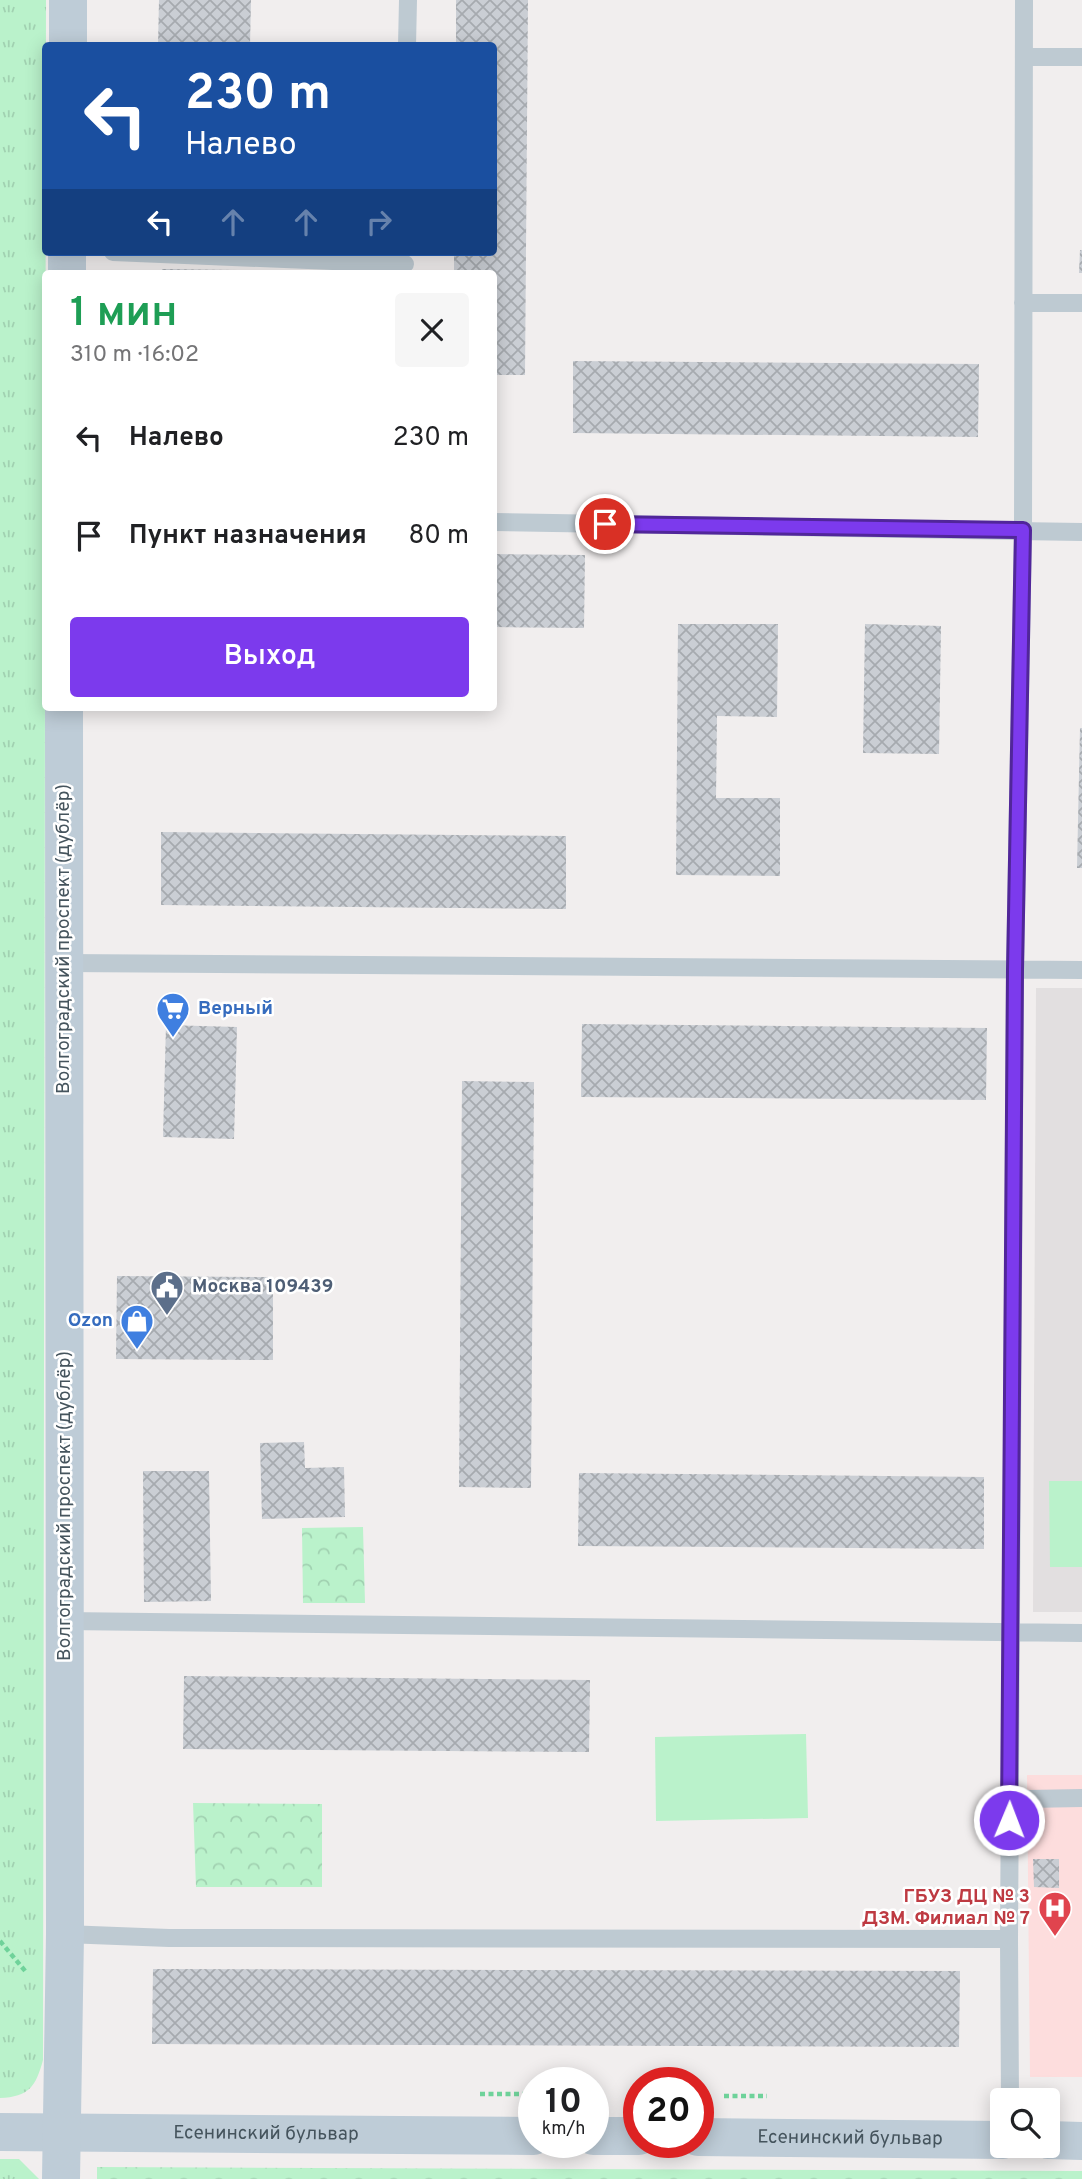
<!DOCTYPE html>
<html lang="ru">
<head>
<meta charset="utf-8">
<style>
	body { margin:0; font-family:Overpass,sans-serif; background:#f6f6f6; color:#202124; height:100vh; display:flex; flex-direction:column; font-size:26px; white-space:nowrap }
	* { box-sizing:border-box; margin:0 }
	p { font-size:23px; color:#757577 }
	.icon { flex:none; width:38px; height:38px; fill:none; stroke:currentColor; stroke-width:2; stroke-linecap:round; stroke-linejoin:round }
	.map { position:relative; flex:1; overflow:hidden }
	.drawer { position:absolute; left:42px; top:270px; width:455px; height:441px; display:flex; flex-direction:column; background:#fff; border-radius:7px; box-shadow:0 4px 18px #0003 }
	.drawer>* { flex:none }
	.hud { position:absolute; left:42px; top:42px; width:455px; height:214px; border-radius:7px; box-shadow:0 4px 18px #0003; background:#1a4fa0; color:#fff; overflow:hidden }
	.tools { position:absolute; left:990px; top:2088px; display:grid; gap:14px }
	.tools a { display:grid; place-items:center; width:70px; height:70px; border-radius:7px; background:#fff; box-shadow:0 4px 18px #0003; font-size:35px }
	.speed { position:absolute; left:518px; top:2067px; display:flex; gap:14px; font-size:35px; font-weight:700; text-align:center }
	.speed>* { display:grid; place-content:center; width:91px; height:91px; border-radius:50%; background:#fff; box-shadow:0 4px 18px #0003; line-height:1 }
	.speed small { font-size:18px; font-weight:400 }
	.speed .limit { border:10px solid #d22; background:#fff; color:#111 }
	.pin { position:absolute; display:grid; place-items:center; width:60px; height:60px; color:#fff; margin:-30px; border:4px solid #fff; border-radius:50%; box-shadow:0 2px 7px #0007 }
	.me { position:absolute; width:77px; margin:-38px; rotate:1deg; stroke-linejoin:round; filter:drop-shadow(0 0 5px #0008) }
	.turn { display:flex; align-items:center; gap:24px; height:147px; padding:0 28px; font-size:32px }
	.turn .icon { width:91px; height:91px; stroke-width:2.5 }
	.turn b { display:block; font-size:49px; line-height:60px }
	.lanes { display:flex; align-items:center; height:66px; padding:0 28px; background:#0003; justify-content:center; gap:35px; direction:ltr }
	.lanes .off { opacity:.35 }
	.round { display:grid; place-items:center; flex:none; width:74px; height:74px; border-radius:7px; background:#f6f6f6 }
	.headline { display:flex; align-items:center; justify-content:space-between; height:119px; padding:0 28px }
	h1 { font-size:42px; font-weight:600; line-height:52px; color:#1e9e55 }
	.cta { display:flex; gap:14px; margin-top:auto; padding:14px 28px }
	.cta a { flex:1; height:80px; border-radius:7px; background:#7c3aed; color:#fff; font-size:28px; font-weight:600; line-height:80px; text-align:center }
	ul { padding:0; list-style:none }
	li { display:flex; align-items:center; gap:21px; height:98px; padding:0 28px }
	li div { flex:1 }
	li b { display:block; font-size:26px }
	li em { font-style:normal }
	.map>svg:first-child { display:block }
</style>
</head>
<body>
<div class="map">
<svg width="1082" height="2179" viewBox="0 0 1082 2179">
	<defs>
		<pattern id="grass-tufts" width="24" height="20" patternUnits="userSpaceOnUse" patternTransform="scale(1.75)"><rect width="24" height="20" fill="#baf2cb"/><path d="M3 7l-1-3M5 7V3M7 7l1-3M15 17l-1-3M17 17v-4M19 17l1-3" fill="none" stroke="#a1d1b1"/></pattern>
		<pattern id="park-crowns" width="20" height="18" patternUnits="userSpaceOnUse" patternTransform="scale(1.75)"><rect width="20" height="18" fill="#baf2cb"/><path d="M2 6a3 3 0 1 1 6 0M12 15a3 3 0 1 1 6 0" fill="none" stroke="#a1d1b1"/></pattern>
		<pattern id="building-cross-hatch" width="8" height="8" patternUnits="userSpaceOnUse" patternTransform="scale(1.75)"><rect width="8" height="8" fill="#caced4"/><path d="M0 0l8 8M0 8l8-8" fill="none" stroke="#a6aaaf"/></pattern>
	</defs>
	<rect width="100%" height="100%" fill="#f1eeee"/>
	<path fill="#e2dfe0" d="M1036,988H1082V1612H1033Z"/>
	<path fill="#fddddd" d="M1027,1775H1082V2077H1030Z"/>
	<path fill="url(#grass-tufts)" d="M0,0H46L43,2060C36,2086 29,2097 0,2098Z
		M0,2159H19L39,2179H0Z"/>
	<path fill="url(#park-crowns)" d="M363,1527L365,1603H303L302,1528Z
		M193,1803L322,1804V1887H196Z
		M97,2167L1082,2171V2179H97Z"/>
	<path fill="#baf2cb" d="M1049,1481H1082V1567H1050Z
		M806,1734L808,1818L656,1821L655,1737Z"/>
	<path fill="url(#building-cross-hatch)" d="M159,0H251L250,46H158Z
		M456,0H528L525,375H494V273H454V252H494V46H456Z
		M1080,250H1082V273H1079Z
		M162,269L238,270V273H162Z
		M573,361L979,364L978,437L573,433Z
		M494,554L585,555L584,628L494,627Z
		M678,624H778L777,717L717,716L716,798H780V876L676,875Z
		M865,624L941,626L939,754L863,753Z
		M1080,728H1082V868H1077Z
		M161,832L566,836V909L161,905Z
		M582,1024L987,1028L986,1100L581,1097Z
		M166,1025L237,1027L234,1139L163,1137Z
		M462,1081L534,1082L531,1488L459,1487Z
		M117,1276L273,1277V1360L116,1359Z
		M304,1442L305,1468L344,1467L345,1517L262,1519L260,1443Z
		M143,1471H209L211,1601L144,1602Z
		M579,1473L984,1477V1549L578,1546Z
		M184,1676L590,1680L589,1752L183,1749Z
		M1033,1859H1059V1888L1034,1887Z
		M153,1969L960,1971L959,2047L152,2044Z"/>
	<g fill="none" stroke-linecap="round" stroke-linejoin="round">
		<path stroke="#6fd29a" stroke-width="4.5" stroke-dasharray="5 3.5" stroke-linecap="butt" d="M0,1941L26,1972
			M480,2094H534
			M724,2096H767"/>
		<path stroke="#becad2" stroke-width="18" d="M407,46L408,0
			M1024,57H1082
			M113,252L405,264
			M1023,303H1082
			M494,522L1082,532
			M64,963L1082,970
			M65,1621L1082,1633
			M1009,1796L1027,1799L1082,1798
			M65,1934L169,1938L1009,1939
			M1010,2100L1009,1939L1015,970L1023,530L1024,0"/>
		<g stroke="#beccd7" stroke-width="38">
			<path d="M68,46V0"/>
			<path d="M67,273V252"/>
			<path id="s1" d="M0,2132L534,2136"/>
			<path d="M593,2136H639"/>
			<path id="s2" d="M698,2137L1003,2140"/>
			<path d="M1048,2140L1082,2141"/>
			<path d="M61,2179L65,1934L64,707"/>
		</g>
	</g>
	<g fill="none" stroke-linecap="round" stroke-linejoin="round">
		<defs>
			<path id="route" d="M605,524L1023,530L1015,970L1009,1820"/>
		</defs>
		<use href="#route" stroke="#51269a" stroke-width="18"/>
		<use href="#route" stroke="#7c3aed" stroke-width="12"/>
	</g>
	<defs>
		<symbol id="supermarket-pin" viewBox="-11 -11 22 30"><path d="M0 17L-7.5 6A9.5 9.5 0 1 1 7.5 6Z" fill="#3f7fe0" stroke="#fff"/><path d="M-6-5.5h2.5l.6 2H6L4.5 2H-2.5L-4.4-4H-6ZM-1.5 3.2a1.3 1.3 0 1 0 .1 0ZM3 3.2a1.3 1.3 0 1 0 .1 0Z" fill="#fff"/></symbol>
		<symbol id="civic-pin" viewBox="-11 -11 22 30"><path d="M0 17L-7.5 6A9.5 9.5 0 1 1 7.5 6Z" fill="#5c6f8a" stroke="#fff"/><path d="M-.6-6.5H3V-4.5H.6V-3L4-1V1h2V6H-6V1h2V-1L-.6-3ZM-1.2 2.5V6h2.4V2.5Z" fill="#fff"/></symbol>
		<symbol id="shop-pin" viewBox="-11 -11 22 30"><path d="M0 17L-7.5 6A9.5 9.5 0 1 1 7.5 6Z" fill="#3f7fe0" stroke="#fff"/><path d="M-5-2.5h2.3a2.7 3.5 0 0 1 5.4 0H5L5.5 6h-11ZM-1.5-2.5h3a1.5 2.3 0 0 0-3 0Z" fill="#fff"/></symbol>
		<symbol id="hospital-pin" viewBox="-11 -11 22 30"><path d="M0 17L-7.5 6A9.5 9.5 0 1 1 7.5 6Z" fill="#e0444e" stroke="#fff"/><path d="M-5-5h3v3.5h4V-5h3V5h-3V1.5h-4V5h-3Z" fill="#fff"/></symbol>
	</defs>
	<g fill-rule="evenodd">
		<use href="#supermarket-pin" x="154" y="990" width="38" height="52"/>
		<use href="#civic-pin" x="148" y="1268" width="38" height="52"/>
		<use href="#shop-pin" x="118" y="1302" width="38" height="52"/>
		<use href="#hospital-pin" x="1036" y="1889" width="38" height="52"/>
	</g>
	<g text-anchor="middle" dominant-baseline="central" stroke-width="5" stroke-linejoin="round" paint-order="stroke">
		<g font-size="19" fill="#45545d" stroke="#fff">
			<text transform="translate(64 939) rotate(-90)">Волгоградский проспект (дублёр)</text>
			<text transform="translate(65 1506) rotate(-90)">Волгоградский проспект (дублёр)</text>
			<text stroke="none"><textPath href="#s1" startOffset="266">Есенинский бульвар</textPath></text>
			<text stroke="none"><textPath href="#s2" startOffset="152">Есенинский бульвар</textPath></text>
		</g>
		<g font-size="19" font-weight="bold" fill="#366cbe" stroke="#fff" text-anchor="start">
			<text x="198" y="1009">Верный</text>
			<text x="113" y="1321" text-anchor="end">Ozon</text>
		</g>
		<g font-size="19" font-weight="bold" fill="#4e5e75" stroke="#fff" text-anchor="start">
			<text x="192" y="1287">Москва 109439</text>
		</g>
		<g font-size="19" font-weight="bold" fill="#be3a42" stroke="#fff" text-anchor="end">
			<text x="1030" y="1897">ГБУЗ ДЦ № 3<tspan x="1030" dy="22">ДЗМ. Филиал № 7</tspan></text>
		</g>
	</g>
</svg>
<div class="tools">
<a><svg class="icon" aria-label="search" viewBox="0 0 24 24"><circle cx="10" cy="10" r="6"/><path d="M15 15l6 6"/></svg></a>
</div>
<div class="speed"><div>10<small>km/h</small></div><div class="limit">20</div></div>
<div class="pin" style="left:605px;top:524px;background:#d93025"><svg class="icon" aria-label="arrive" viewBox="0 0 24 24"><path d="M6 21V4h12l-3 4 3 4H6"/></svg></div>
<svg class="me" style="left:1009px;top:1820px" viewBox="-20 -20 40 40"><circle r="17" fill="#7c3aed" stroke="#fff" stroke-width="3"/><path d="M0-11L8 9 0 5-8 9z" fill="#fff"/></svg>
<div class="hud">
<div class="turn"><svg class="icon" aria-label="left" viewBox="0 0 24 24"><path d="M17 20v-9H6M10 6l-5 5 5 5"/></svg><div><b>230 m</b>Налево</div></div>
<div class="lanes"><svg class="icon" aria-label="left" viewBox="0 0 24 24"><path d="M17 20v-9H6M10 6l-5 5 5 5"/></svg><svg class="icon off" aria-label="ahead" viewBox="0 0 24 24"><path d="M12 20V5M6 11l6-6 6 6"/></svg><svg class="icon off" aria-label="ahead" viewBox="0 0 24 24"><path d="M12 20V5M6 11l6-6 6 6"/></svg><svg class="icon off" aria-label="right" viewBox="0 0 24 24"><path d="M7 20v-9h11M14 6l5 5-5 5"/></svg></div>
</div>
<section class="drawer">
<div class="headline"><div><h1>1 мин</h1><p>310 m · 16:02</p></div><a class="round"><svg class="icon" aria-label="close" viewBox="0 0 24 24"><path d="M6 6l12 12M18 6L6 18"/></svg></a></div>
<ul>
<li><svg class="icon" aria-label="left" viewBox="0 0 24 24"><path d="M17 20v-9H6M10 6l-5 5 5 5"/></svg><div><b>Налево</b></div><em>230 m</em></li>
<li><svg class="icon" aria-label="arrive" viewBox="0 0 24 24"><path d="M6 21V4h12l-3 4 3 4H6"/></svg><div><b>Пункт назначения</b></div><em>80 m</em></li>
</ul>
<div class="cta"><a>Выход</a></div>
</section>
</div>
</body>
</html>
